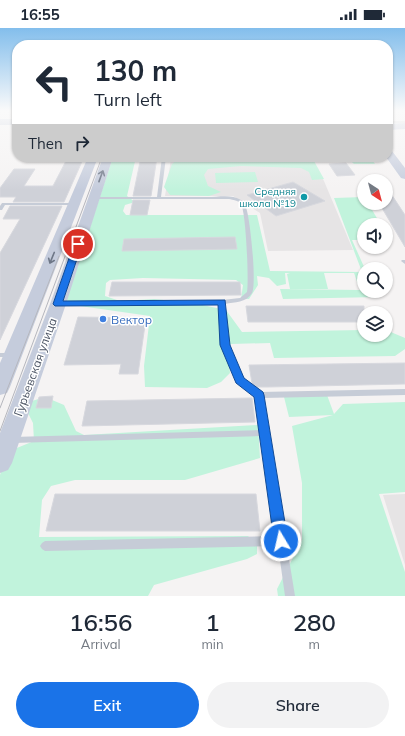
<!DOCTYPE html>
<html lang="en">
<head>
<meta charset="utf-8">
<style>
	body { margin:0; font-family:Mulish,sans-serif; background:#f2f2f3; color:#1f2937; height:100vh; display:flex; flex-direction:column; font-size:15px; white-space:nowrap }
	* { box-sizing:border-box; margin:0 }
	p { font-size:13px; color:#747a83 }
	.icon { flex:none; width:22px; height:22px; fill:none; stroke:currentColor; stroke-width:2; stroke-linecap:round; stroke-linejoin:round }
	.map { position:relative; height:568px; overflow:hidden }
	.drawer { display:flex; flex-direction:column; background:#fff; flex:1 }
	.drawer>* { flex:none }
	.hud { position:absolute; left:12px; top:12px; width:381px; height:122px; border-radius:16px; box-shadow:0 1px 3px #0004; background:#fff; color:#1f2937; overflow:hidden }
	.needle { width:26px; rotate:144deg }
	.fabs { position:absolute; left:357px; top:146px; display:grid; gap:8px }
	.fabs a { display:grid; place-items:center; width:36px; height:36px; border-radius:50%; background:#fff; box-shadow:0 1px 3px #0004; font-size:20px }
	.pin { position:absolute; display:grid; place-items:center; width:34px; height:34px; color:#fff; margin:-17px; border:2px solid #fff; border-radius:50%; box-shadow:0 1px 4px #0007 }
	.me { position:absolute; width:44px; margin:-22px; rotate:351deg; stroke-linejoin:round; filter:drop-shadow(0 0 3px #0008) }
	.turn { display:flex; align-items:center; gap:14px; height:84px; padding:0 16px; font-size:18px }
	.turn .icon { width:52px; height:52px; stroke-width:2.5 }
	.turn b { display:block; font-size:28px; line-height:34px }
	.then { display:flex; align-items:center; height:38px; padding:0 16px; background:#0003; gap:8px; font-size:15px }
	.eta { display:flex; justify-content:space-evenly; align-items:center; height:68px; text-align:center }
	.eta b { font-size:24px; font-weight:600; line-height:28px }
	.cta { display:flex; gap:8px; margin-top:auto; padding:8px 16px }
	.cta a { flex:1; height:46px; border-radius:24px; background:#1a73e8; color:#fff; font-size:16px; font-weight:600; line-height:46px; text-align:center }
	.cta a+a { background:#f2f2f3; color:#1f2937 }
	.status { display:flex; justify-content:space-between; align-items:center; height:28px; padding:0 20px; background:#fff; direction:ltr }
	.status svg { height:11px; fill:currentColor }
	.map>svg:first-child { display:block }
</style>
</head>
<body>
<div class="status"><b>16:55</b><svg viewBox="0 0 49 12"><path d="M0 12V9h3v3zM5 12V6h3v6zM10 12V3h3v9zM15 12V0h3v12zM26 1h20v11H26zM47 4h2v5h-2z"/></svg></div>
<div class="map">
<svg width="405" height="568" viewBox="0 0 405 568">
	<rect width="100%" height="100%" fill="#f5f3f3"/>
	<path fill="#e6e4e5" d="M171,131L312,132L324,153L353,222L268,223L260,185L233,168H165Z
		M405,466V537L383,467Z"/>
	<path fill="#c1f3dc" d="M113,129H136L127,168L135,174L125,177L123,183L126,187H257L270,243L362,244L334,170L364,169V175H368L381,197H364V212H352L365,241L364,263H375L378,269L283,271L280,261L360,262L354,245H324L328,261H290L287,246L290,245H285L286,256L277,258L269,250L257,248L258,257L249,271H241L243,257L236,252L143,250L110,252L106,255L105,268L120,273L154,271L193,275L226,282L242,304L364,302V307H386V302L405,310V321L395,328L274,330L270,315L231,316L228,327L230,345L221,354L207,360L145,359L144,338L150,288L73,277L66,272Z
		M180,129L201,133H212L222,129L322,131V129H370L375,136H354L351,133H314L324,151L312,152L309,144L301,140L241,138L208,141L204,147L208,158L221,164L209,168L170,167L164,159L172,136Z
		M255,144L258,154L216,155L215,145Z
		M327,367L334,386L343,376L405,374V464L379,466L405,544V568H278L277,561L302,512V455L292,398L333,387L289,389L284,369Z
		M45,369L64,377L76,403L84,407L258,397L260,430L185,452H75L51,458L42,472L39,509L248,508L257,517V526L247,531L154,557L148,568H0V447L7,424L34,413L33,395L26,381L32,373Z"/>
	<path fill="#cfd1d8" stroke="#d7d8de" d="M68,129H84L64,174H13L16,169H0V160L14,141H35L24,158H53Z
		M141,129H157L151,168H133Z
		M346,135L355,147L337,148L329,136Z
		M293,154L325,173L276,188L247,167Z
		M386,158L405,187V219L379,175H386Z
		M133,172H150L147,187H130Z
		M10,178H62L0,312V225L20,191H3Z
		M235,209L237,221L122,223L124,211Z
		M112,254H240L241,267L109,268Z
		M246,278H364V294H248Z
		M78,289L146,290L138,346H119L121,336L64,337Z
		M405,335V356L268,359H256L252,355L249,337Z
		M53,368L51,380H36L39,369Z
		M252,370L255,394L82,398L87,373Z
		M55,466H256L260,503H46Z"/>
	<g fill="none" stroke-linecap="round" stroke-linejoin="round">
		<path fill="#c6ccd7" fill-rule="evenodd" d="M162,129H166L161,169C177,169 192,169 208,169C218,169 232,166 241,172C243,173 244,174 245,176C250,186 257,256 252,265C246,275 235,274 225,276L228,317L243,350L260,364L405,361V367L263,370L295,568H285L278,518L45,523L42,521L40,518L42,515L45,513L276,508L261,408L12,415L9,414L8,412L9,410L12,409L261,402L256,368L238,354L222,317L219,276L59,278L56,276L59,274L222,272L240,270L247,264C249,253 246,184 241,176C238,172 233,172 229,171H93L91,170L93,169H157Z
			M2,175H74L76,176L74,177H5L2,182H0V178Z
			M402,232H405V236L401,233Z
			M0,325H13L14,327L13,329H0Z"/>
		<path fill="#c5ccdc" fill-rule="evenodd" d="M0,91H17V97H0Z
			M405,95V101L388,102V96Z
			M388,122L392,123L405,140V151L401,150L386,129H388Z
			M88,129H98L10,359L7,365L0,367V335Z
			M103,129H113L66,276L12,435L8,442L0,445V405L50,276Z"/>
		<path stroke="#b5b6bd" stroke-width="1" d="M388,94H405
			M0,380L59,228
			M0,403L102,129"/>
	</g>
	<defs><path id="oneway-shaft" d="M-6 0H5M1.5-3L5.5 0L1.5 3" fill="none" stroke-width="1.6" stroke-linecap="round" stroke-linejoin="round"/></defs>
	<g stroke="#6e7787">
		<use href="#oneway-shaft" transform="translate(101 148) rotate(-70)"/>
		<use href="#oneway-shaft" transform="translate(52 230) rotate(112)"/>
	</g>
	<linearGradient id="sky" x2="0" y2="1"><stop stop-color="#83beec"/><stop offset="0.51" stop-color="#fafafa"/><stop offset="1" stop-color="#fafafa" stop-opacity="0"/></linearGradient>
	<rect width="405" height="162" fill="url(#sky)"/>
	<path fill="#1a73e8" stroke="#114b97" d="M78,213L82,216L63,273L225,272L230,317L244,350L263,364L264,367L288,513L286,518L281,520L276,518L274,513L254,369L236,355L220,317L218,277L55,278L53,276L74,216Z"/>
	<circle fill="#0f9aa8" stroke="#fff" stroke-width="1.5" cx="304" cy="169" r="4"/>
	<circle fill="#3f7fe0" stroke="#fff" stroke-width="1.5" cx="103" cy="291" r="4"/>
	<g text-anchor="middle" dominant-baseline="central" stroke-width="3" stroke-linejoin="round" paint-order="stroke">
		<g font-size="10" fill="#0d838f" stroke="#fff" text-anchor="end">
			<text x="296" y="163">Средняя<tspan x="296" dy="12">школа №19</tspan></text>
		</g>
		<g font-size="12" fill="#366cbe" stroke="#fff" text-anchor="start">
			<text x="111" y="291">Вектор</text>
		</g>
		<g font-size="12" fill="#495262" stroke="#fff">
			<text transform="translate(35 339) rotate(-70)">Гурьевская улица</text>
		</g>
	</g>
</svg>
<div class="fabs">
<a><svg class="needle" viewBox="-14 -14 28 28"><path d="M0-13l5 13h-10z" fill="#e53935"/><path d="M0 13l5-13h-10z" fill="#747a83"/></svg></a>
<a><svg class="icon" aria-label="sound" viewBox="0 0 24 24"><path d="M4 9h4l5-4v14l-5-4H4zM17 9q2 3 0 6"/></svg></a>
<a><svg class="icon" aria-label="search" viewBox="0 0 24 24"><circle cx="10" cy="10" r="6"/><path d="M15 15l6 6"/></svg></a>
<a><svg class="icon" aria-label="layers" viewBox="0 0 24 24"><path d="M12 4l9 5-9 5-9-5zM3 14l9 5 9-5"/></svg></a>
</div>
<div class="pin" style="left:78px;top:216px;background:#d93025"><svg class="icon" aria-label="arrive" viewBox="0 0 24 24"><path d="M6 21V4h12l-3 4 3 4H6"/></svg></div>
<svg class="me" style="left:281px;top:513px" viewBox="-20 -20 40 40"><circle r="17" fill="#1a73e8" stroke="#fff" stroke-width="3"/><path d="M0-11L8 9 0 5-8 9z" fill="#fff"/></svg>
<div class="hud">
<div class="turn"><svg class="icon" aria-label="left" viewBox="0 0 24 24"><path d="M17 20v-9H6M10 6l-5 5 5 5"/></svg><div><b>130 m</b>Turn left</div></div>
<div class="then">Then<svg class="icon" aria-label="right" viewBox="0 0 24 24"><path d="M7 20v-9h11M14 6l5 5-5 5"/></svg></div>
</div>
</div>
<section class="drawer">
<div class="eta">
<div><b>16:56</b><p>Arrival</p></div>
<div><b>1</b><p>min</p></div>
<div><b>280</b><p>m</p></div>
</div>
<div class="cta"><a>Exit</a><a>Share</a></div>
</section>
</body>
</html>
